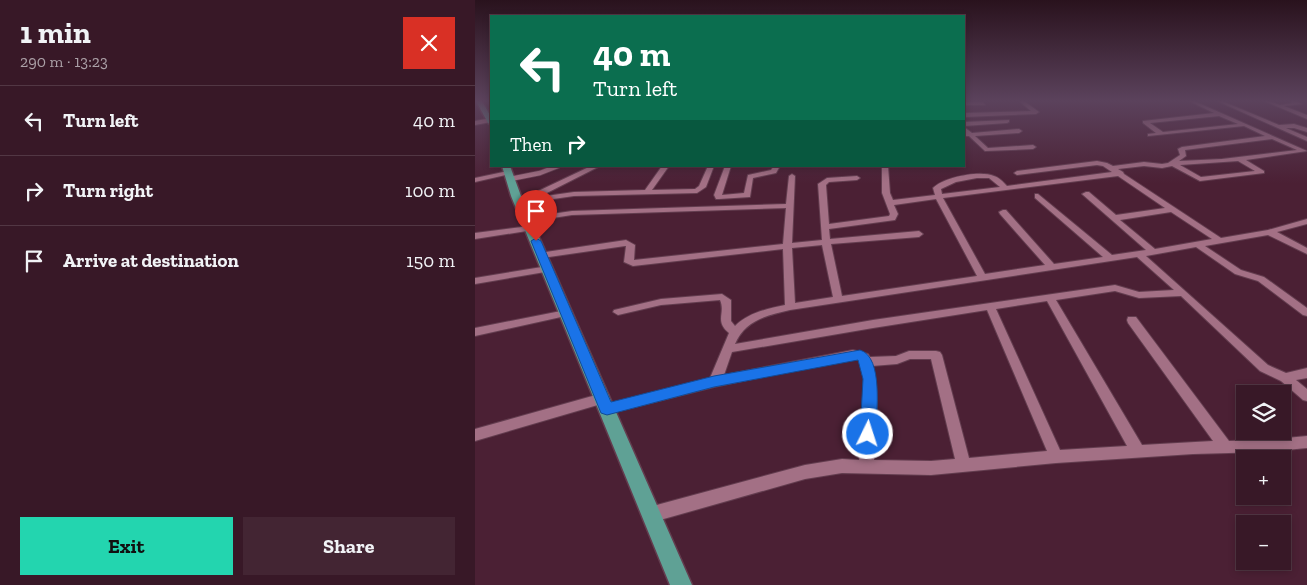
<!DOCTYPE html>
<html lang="en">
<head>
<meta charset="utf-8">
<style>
	body { margin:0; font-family:"Zilla Slab",serif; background:#432533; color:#f1f3f6; height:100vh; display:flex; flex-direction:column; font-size:19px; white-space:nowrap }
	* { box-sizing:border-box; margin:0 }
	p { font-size:16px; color:#aba0a7 }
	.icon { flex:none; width:28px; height:28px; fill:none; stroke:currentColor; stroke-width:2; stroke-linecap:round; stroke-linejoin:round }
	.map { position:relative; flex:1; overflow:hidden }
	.panel { display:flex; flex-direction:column; background:#381827; width:475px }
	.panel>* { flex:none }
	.top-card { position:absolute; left:15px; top:15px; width:475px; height:152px; border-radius:0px; box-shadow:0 2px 8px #0003,0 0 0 1px #523744; background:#0b6e4f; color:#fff; overflow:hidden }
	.controls { position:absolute; left:761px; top:385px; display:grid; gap:10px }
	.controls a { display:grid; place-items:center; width:55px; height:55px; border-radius:0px; background:#381827; box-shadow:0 2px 8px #0003,0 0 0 1px #523744; font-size:25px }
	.pin { position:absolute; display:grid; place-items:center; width:42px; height:42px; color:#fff; margin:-51px -21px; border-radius:50% 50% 50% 0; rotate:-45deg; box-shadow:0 0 5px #0007 }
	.pin .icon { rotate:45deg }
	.me { position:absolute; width:55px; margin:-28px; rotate:4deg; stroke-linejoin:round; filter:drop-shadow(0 0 4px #0008) }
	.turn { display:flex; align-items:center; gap:18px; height:105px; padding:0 20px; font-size:22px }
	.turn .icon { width:65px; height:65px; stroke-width:2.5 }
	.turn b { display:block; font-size:35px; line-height:42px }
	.then { display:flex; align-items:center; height:48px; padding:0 20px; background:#0003; gap:10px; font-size:19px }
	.round { display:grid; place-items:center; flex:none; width:52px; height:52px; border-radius:0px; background:#432533 }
	.head { display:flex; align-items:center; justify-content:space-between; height:85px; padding:0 20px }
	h1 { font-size:30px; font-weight:700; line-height:38px }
	.cta { display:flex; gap:10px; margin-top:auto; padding:10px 20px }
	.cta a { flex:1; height:58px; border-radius:0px; background:#23d5af; color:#111; font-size:20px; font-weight:700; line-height:58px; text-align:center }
	.cta a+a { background:#432533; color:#f1f3f6 }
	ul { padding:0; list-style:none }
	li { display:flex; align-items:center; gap:15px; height:70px; padding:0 20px; border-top:1px solid #523744 }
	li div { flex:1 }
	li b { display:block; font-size:19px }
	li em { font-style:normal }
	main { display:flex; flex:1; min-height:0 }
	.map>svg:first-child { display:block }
</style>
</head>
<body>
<main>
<section class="panel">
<div class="head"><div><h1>1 min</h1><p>290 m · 13:23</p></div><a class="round" style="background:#d93025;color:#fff"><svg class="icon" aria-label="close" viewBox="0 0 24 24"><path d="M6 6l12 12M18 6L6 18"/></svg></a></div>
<ul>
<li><svg class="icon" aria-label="left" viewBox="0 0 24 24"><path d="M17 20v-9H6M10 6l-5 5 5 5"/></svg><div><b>Turn left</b></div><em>40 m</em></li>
<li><svg class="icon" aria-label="right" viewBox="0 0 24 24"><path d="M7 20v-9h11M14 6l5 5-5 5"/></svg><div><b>Turn right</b></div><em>100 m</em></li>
<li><svg class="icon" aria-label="arrive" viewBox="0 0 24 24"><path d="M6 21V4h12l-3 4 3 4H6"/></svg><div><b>Arrive at destination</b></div><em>150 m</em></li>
</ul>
<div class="cta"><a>Exit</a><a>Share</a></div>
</section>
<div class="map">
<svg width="832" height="585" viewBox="0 0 832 585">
	<rect width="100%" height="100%" fill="#4b2034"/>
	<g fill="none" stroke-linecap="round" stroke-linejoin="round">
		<defs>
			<path id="service" d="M35,179L65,173L83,166"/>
			<path id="minor" d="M544,101H549L564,112L561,114L489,117V113L556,111Z
				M714,101H719L832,151L771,160L789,171V173L725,181L697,166L687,168L669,166L643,169L648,172L649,174L746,238L793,230L832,219V224L802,232L832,248V254L793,235L730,246L766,270L789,277L832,308V316L828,315L783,281L760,274L721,247L671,256L793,365L811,373L832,368V378L821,380L832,389V401L828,400L806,381L785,371L706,296L664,298L640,291L581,300L667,445L738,441L653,323L652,320L653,317H661L754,441L790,440L832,436V448L790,452L718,454L581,463L456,475L367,473L330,479L178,522L172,519L170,514L172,509L178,506L330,465L367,459L384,460L389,379L384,360L378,358L239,387L132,414L127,413L125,409L127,405L132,404L235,378L254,333C239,321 251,313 245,300L186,305L143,315L138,312L139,310L186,299L247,294L256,300V321L260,326C273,313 291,309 310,305L308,249L158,266L149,262L151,246H150L67,258L62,255L64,253L151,240L160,245L159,260L308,244L311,208L97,215L52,222L48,220L49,218L97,211L311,204L314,176L317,174L320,176L317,243L347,240L343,184L352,178L382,176L385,178L382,180L354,182L351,185L354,224L414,216L415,214L407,193V166H413L415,193L418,200L460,195L458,188C469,177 505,170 519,176C525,178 528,182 532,186L637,172L628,166L622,165L542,175L539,173L542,171L622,161L632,163L638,166L669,162L687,164L693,163L705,155L703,149L707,147L790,136L769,126L673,136V134L681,133L668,123V121L739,113ZM744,116L763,124L688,132L675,123ZM797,139L822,150L747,159L704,161L711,156L710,150ZM763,161L780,171L726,177L705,165ZM643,176L690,208L641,215L614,192H611L607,194L671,250L637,255L563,194H560V198L628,257L579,264L531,210H528L524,212L525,214L570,265L510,274L468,198ZM502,178H514L525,187L467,194L466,189L481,182ZM461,199L502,276L367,296L356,244L444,237L448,234L444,231L355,239L354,229L420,220L423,214L419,205ZM696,212L737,239L680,249L645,220ZM347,245L358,297L320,303L317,248ZM662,257L699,290L664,292L640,285L398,320L260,344C270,320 293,315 315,310ZM572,301L652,446L585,450L521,309ZM512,310L572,451L494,458L467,355L465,352L461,351H434L421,356L395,357L393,354L378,350L249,375L257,352L398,328ZM435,359H456L480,459L456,461L399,460C400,429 406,396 397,366L422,364Z
				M742,101H747L804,125L819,124L832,128V132L819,128H811L832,137V141Z
				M789,101H794L805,105L817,103L815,101H820L827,104L809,106L832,115V119Z
				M508,102L510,105H489V102Z
				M534,120V122L532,123L489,126V122Z
				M489,127L497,133L544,129L547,131L544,133L500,136L513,148L558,145L561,147L558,149L510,151L494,136H489L490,133Z
				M116,166H125L64,197L99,192L170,190L187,166H194L177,190L220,189L224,186L233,166H239L231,187L222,193L99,196L44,204L40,202L44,200L58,198L56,196L57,194Z
				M250,166H256L247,195L269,193L273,175L296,170L299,166H305L301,173L278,178L275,197L244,199H241L239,195Z
				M33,171L35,172V174L0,182V178Z
				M55,226H58V230L0,239V233Z
				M73,266L76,267L78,269L76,271L0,284V278Z
				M91,310L96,313L95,315L0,336V328Z
				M128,393L133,394L134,398L133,402L0,441V429Z"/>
			<path id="tertiary" d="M16,118V122L0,125V121Z"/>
			<path id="primary" d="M1,101H7L16,117V125L13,123Z
				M27,166H35L46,196L217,585H195L36,196Z"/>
		</defs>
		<use href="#service" stroke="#633d4f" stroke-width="6"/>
		<use href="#minor" stroke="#633d4f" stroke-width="2"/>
		<use href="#tertiary" stroke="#633d4f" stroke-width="2"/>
		<use href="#primary" stroke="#633d4f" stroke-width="3"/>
		<use href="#service" stroke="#a37085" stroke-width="4.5"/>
		<use href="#minor" fill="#a37085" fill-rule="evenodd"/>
		<use href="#tertiary" fill="#a37085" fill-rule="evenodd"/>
		<use href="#primary" fill="#5fa195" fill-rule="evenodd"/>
	</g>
	<linearGradient id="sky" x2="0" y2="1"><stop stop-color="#29121d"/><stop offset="0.55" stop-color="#5b425c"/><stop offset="1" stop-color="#5b425c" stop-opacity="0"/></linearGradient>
	<rect width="832" height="183" fill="url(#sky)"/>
	<path fill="#1a73e8" stroke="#114b97" d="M61,238L66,241L136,402L239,376L385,350C409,357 401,414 401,434L399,439L393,441L388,439L385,434L388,379L383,360L239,387L132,415L126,413L56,241Z"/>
</svg>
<div class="controls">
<a><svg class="icon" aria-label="layers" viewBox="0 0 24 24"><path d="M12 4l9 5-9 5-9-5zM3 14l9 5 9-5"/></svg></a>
<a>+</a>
<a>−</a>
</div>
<div class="pin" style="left:61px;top:241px;background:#d93025"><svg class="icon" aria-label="arrive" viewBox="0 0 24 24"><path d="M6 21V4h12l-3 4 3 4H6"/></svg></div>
<svg class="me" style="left:393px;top:434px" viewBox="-20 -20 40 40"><circle r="17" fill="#1a73e8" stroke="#fff" stroke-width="3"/><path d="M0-11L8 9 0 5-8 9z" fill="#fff"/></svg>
<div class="top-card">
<div class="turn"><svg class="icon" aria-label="left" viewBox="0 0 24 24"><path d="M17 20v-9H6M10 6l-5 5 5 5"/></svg><div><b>40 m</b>Turn left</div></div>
<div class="then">Then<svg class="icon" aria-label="right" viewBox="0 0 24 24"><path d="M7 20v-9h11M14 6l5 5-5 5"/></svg></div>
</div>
</div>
</main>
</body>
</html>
